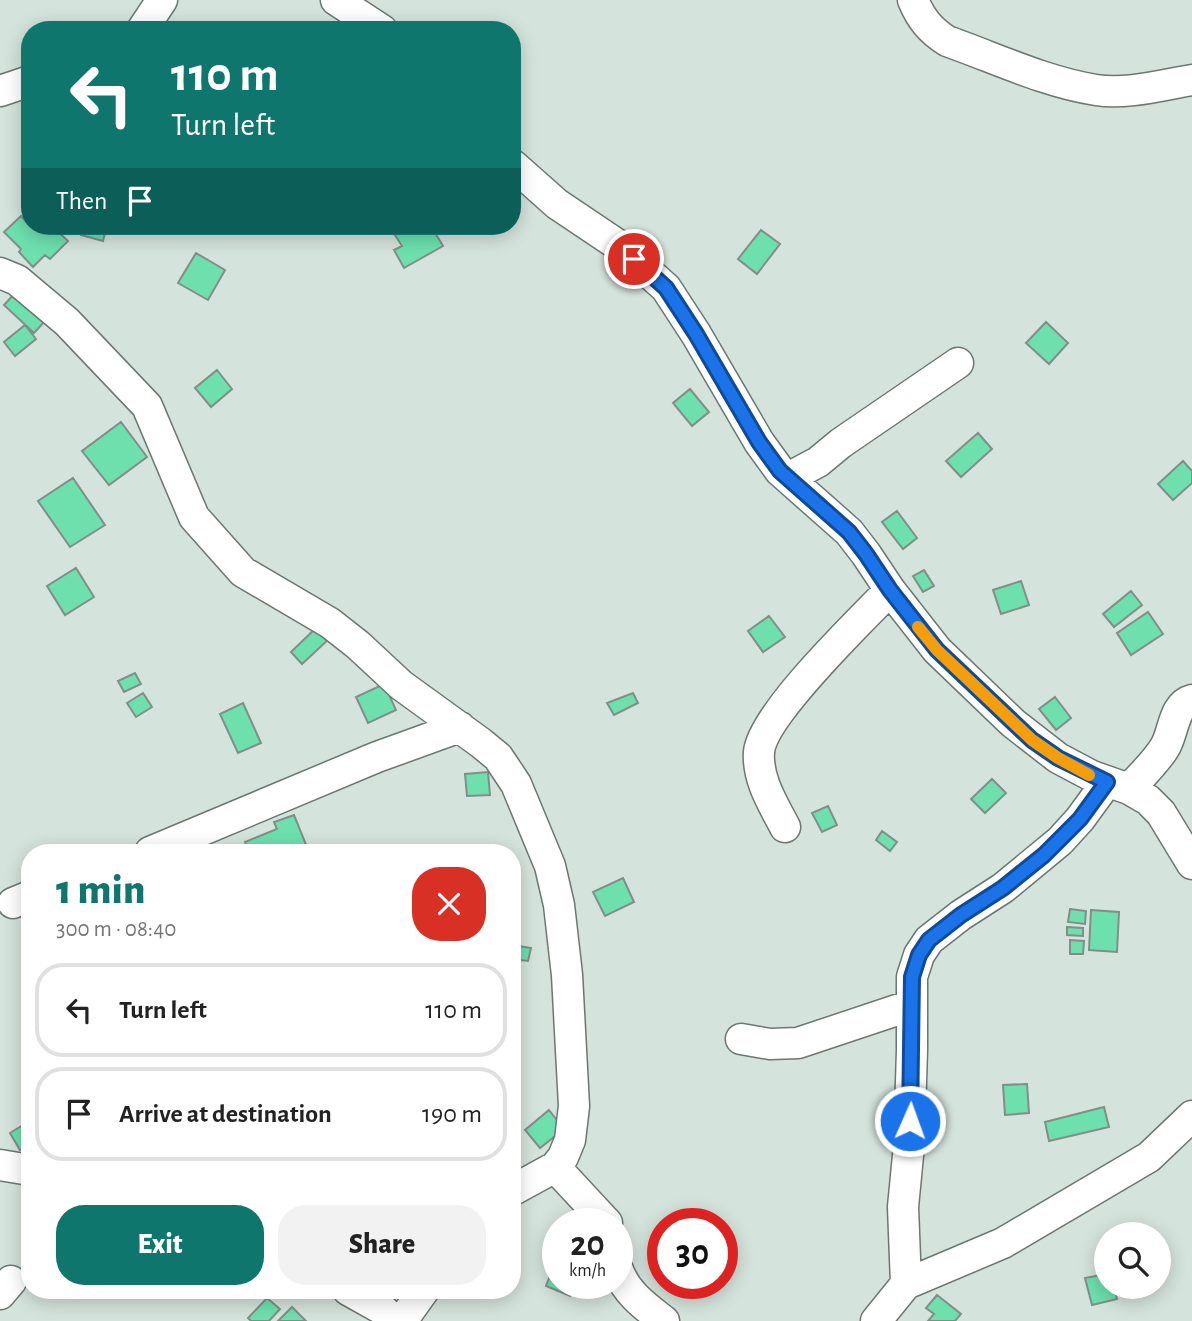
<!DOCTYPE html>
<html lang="en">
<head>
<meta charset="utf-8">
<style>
	body { margin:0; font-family:"Alegreya Sans",sans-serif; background:#f2f2f2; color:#222; height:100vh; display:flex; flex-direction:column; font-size:26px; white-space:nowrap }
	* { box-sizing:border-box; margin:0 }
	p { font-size:23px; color:#767676 }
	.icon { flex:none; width:38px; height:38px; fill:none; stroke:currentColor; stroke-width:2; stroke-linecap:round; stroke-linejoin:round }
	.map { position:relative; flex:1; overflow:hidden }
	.drawer { position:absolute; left:21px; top:844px; width:500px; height:455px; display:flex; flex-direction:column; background:#fff; border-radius:28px; box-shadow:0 4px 18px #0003 }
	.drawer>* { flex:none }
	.banner { position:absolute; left:21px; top:21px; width:500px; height:214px; border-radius:28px; box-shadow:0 4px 18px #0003; background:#0f766e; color:#fff; overflow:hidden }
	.buttons { position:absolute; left:1094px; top:1222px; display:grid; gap:14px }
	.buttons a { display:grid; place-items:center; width:77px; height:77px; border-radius:50%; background:#fff; box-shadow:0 4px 18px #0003; font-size:35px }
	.speed { position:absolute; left:542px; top:1208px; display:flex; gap:14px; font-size:35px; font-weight:700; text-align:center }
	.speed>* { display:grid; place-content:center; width:91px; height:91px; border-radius:50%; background:#fff; box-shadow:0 4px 18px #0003; line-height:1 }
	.speed small { font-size:18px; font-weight:400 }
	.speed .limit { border:10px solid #d22; background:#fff; color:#111 }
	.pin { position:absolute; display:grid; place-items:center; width:60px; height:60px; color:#fff; margin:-30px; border:4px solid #fff; border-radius:50%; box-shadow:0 2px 7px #0007 }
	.me { position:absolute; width:77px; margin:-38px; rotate:2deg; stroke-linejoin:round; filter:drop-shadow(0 0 5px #0008) }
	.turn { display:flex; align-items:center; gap:24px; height:147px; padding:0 35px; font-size:32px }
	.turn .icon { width:91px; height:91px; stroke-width:2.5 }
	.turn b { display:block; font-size:49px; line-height:60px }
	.then { display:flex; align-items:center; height:66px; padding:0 35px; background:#0003; gap:14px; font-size:26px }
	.round { display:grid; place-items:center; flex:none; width:74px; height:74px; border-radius:28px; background:#f2f2f2 }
	.overview { display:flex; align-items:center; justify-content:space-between; height:119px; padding:0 35px }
	h1 { font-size:42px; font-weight:800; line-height:52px; color:#0f766e }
	.primary-button { display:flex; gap:14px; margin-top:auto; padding:14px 35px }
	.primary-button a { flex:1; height:80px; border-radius:28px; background:#0f766e; color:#fff; font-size:28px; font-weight:800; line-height:80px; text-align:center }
	.primary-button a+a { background:#f2f2f2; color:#222 }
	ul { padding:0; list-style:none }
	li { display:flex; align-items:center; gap:21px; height:94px; margin:0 14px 10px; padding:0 21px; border:4px solid #e0e0e0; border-radius:28px }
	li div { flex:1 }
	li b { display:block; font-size:26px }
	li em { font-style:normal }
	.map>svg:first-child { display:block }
</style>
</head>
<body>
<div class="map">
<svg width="1192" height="1321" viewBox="0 0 1192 1321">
	<rect width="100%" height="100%" fill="#d4e3db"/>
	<path fill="#6de0ae" stroke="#818f87" stroke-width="2" d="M21,216L30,226H52L68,241L50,259L45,255L33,267L19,252L21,249L4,232Z
		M84,226H107L103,241L81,235Z
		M411,226H431L443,246L404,268L394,250L402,246L395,235Z
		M761,230L780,244L757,274L738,259Z
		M196,253L225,270L208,300L178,283Z
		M15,293L45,321L34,333L4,305Z
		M1046,322L1068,343L1049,364L1026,343Z
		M25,325L36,339L15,356L4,342Z
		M217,370L232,389L211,407L195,388Z
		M690,389L709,412L692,426L673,403Z
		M121,422L147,457L109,485L82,451Z
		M978,433L992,449L961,477L946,461Z
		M1183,461L1192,471V483L1173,500L1158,484Z
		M73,478L105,525L70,547L38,501Z
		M897,511L917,538L903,549L882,522Z
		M76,568L94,597L65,615L47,586Z
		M924,570L934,586L923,592L913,576Z
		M1021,581L1029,605L1001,614L993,590Z
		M1131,591L1142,605L1114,627L1103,614Z
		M1148,612L1163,634L1131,655L1117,633Z
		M769,616L785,637L763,652L748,631Z
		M318,626L330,638L302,664L291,652Z
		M135,673L141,684L124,692L118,681Z
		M384,684L396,710L368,723L356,697Z
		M143,693L152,707L136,717L127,703Z
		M633,693L638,703L614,715L607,703Z
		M1055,697L1071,718L1056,730L1039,709Z
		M243,703L261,743L238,753L220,714Z
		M488,772L490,795L467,796L465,774Z
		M992,779L1006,793L985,813L971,799Z
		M828,806L837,825L822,832L812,813Z
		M294,815L309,852H249L245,842L277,829L274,822Z
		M882,831L897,842L890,851L876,840Z
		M623,878L634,902L605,916L593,892Z
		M1070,909L1086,911L1085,924L1068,922Z
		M1091,910L1119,912L1117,952L1089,950Z
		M1067,927L1083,928V936L1067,935Z
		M1070,940L1084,941L1083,954H1070Z
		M513,945L531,948L528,961L513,959Z
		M1027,1084L1029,1113L1005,1115L1003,1085Z
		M1104,1107L1109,1127L1049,1141L1045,1122Z
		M549,1110L564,1129L540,1148L525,1130Z
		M23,1125L30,1136V1144L20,1150L10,1133Z
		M558,1255V1283H574L570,1296L546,1286Z
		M1106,1274V1286H1114L1117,1299L1092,1305L1085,1278Z
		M937,1295L961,1314L955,1321H928L934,1314L926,1308Z
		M267,1298L280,1309L269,1321H251L248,1318Z
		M292,1307L306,1321H278Z"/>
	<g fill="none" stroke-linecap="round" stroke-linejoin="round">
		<defs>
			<path id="minor" d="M336,0L382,30
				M913,0C921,19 930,30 947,41C995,58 1045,82 1096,90C1126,95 1162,85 1192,80
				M142,30L162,0
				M0,91L30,81
				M513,165L557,204L618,245L666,288L696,334L759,442L780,471L849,532L866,554L890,590L937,650L1013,723L1058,758L1092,776L1129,789L1148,800L1161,813L1192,864
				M0,273L17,280L67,322L147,406L194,517L243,572L330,623L358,645L401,685L481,743L498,757L516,784L550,866L559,905L567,975L574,1106L570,1140L563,1157L555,1167L513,1190
				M788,478L818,462L841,443L958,363
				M1129,789C1141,776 1156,762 1165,747C1174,732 1173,705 1192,700
				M785,827C773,804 757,779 759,752C762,715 861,620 890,590
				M150,852L377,757L460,727
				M13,903L30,896
				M741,1039L770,1044L798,1043L912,1005
				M0,1165L30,1170
				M555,1167L607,1223
				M618,1270C626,1293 646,1307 664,1321
				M906,1284L903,1207L909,1145L912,1050V977L919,955L929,940L961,915L1003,888L1060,841L1080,819L1107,782
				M348,1290L382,1309L394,1321
				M0,1294L11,1281
				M402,1321L424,1290
				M876,1321L906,1284L1003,1243L1149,1157L1192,1116"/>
		</defs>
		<use href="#minor" stroke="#6b7871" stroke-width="33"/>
		<use href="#minor" stroke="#fff" stroke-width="30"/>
	</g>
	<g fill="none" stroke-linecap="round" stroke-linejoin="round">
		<defs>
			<path id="route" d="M634,259L666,288L696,334L759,442L780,471L849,532L866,554L890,590L937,650L1032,740L1058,758L1107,782L1080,819L1044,855L1003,888L961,915L929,940L919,955L912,977L910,1121"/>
		</defs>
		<use href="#route" stroke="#114b97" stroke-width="18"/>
		<use href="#route" stroke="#1a73e8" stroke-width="12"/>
		<path stroke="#f59e0b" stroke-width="12" d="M918,627L937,650L1032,740L1058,758L1089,775"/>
	</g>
</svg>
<div class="buttons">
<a><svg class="icon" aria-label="search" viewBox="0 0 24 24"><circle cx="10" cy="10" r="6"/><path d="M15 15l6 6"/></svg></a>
</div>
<div class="speed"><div>20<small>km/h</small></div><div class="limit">30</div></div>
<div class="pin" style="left:634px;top:259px;background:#d93025"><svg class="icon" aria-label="arrive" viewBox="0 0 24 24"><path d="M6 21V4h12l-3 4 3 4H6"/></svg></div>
<svg class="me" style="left:910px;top:1121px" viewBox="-20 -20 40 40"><circle r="17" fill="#1a73e8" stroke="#fff" stroke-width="3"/><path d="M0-11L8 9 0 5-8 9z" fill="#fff"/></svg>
<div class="banner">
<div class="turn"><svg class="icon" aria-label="left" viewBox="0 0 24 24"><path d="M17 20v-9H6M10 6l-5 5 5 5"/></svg><div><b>110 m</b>Turn left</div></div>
<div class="then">Then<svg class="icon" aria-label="arrive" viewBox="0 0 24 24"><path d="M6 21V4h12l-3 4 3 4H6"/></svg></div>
</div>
<section class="drawer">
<div class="overview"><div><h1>1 min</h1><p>300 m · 08:40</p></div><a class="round" style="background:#d93025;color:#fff"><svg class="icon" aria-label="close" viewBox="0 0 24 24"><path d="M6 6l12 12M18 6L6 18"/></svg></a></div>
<ul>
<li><svg class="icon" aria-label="left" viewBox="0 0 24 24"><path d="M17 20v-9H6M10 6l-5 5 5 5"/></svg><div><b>Turn left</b></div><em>110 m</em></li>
<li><svg class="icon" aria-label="arrive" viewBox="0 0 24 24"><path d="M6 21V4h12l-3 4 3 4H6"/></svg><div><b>Arrive at destination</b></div><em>190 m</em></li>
</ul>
<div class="primary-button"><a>Exit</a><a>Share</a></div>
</section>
</div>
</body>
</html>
